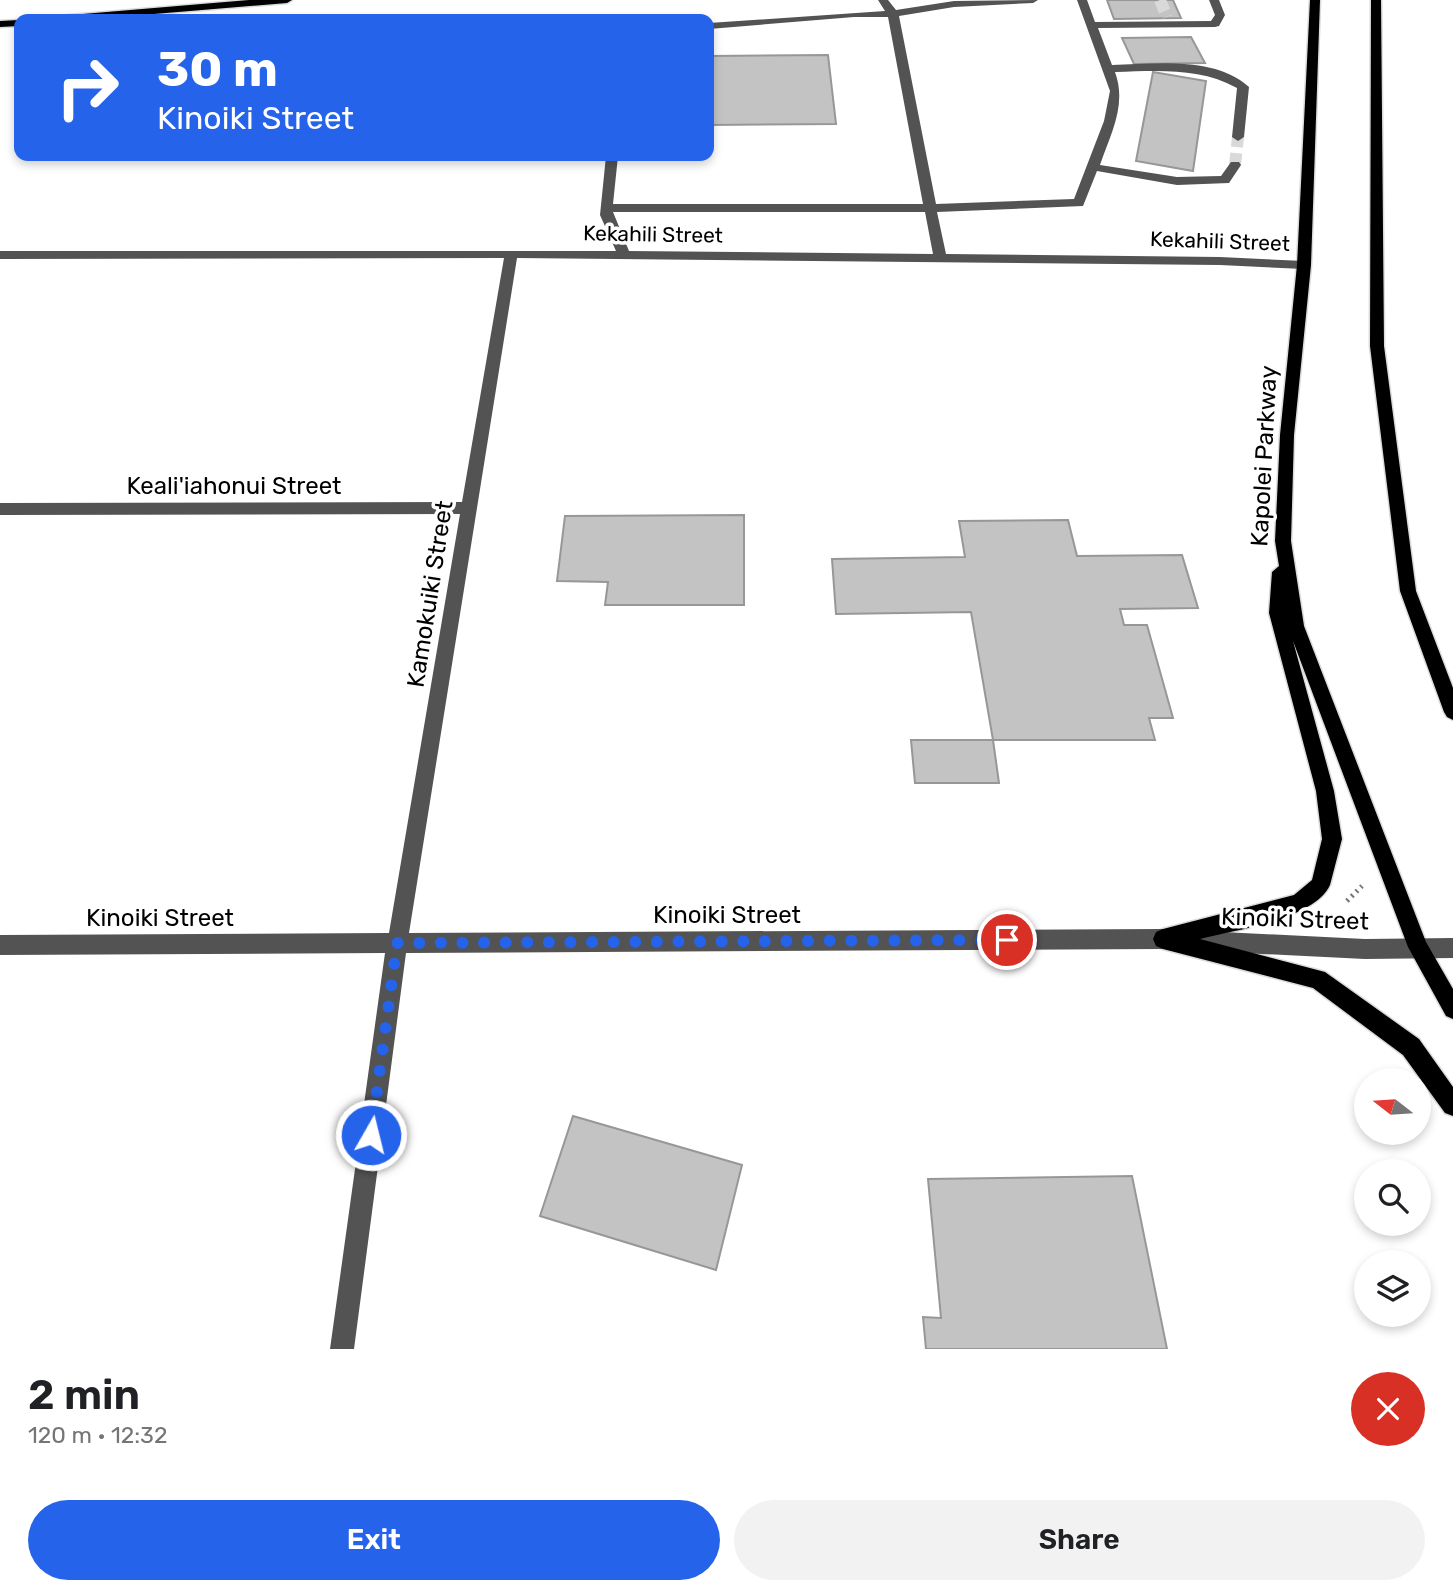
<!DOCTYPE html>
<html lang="en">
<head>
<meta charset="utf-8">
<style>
	body { margin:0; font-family:Rubik,sans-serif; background:#f2f2f2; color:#202124; height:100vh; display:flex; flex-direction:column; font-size:26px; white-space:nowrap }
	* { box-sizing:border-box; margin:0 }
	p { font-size:23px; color:#757577 }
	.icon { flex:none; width:38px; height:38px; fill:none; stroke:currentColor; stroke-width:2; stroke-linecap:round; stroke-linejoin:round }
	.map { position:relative; height:1349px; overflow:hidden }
	.panel { display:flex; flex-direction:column; background:#fff; flex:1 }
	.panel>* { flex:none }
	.hud { position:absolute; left:14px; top:14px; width:700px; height:147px; border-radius:14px; box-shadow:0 4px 10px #0003; background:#2563eb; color:#fff; overflow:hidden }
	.needle { width:46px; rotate:287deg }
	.fabs { position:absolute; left:1354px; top:1068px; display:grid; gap:14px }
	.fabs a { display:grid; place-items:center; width:77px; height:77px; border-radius:50%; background:#fff; box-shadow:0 4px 10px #0003; font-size:35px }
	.pin { position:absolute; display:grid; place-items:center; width:60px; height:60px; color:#fff; margin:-30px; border:4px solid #fff; border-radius:50%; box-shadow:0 2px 7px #0007 }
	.me { position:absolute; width:77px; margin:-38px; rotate:8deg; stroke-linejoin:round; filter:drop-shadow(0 0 5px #0008) }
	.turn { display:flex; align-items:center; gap:24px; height:147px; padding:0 28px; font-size:32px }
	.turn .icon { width:91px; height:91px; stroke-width:2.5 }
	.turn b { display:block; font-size:49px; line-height:60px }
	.round { display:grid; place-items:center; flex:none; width:74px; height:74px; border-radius:37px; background:#f2f2f2 }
	.headline { display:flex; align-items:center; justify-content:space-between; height:119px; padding:0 28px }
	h1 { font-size:42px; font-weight:600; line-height:52px }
	.action { display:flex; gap:14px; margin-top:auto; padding:14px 28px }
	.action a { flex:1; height:80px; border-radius:42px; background:#2563eb; color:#fff; font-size:28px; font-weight:600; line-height:80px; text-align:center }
	.action a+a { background:#f2f2f2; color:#202124 }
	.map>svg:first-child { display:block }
</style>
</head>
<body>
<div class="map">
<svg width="1453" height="1349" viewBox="0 0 1453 1349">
	<rect width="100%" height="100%" fill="#fff"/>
	<path fill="#c3c3c3" stroke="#979797" stroke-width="2" d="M1107,0H1173L1181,18L1114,19Z
		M1191,37L1205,63L1134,64L1122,38Z
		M828,55L836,124L709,125V56Z
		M1153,72L1206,81L1193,171L1136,161Z
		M744,515V605H605L608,582L557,581L565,516Z
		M1068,520L1077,556L1182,555L1198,608L1120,609L1124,625H1147L1173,718H1149L1155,740H993L971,612L836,614L832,559L965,557L959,521Z
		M911,740H993L999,783H915Z
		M573,1116L742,1165L716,1270L540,1216Z
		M1132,1176L1167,1349H926L923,1317L941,1318L928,1179Z"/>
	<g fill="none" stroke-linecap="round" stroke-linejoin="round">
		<path stroke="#d9d9d9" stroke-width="12" stroke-dasharray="12 6" stroke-linecap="butt" d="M1160,0L1167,17
			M1235,165L1238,137"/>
		<defs>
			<path id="major" d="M249,0H292L287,3L94,19H54L59,16Z
				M1310,0H1320L1311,265L1294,435L1291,541L1304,626L1426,942L1453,989V1019L1446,1016L1408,947L1293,641L1334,791L1342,839L1330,885C1315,919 1235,930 1200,939L1325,972L1419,1039L1453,1087V1116L1445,1113L1403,1055L1313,988L1163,949L1156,946L1153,939L1156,932L1163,929L1294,895L1312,880L1322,839L1316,791L1269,613L1272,572L1279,566L1275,541L1280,435L1297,265Z
				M1371,0H1381L1384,346L1416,591L1453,688V720L1447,717L1444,712L1400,591L1370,346Z
				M19,20V26L0,27V21Z"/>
		</defs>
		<use href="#major" stroke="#dbdbdb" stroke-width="3"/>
		<path stroke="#757575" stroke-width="5" stroke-dasharray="2 4.5" stroke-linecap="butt" d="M1347,901L1362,886"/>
		<path fill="#535353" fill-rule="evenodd" d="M878,0H888L896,10L954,1L1038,0L1033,3L954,7L899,16L936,204L1074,199L1104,121L1110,91L1077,0H1087L1095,22L1211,21L1215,15L1209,0H1219L1225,15L1219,26L1215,27L1098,28L1112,65C1154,64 1215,56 1249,87L1244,137L1238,141L1232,137L1237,88C1199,67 1157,71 1115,72C1127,105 1111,133 1100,165L1177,177L1221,176L1231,162H1239L1241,165L1229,183L1177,185L1097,171L1083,206L937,212L946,254L1220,257L1304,261L1311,265L1304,269L1220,265L517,258L409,933L1163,929L1365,939L1453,938V958L1365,959L1163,949L406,953L354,1349H330L385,953L0,955V935L389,933L460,514L0,515V503L462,502L504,258L0,259V251H616L600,215L606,156H618L613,204H923L888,17H854L709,29V23L885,11ZM613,212H925L933,254L629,251Z"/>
		<use href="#major" fill="#000" fill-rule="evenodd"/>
	</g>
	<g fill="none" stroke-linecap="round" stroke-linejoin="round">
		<path stroke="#2563eb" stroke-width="12" stroke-dasharray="0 21.6" d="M371,1135L397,943L1007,940"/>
	</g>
	<g text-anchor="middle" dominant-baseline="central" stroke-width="7" stroke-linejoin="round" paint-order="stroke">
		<g font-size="21" fill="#000" stroke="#fff">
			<text transform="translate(653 234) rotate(1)">Kekahili Street</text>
			<text transform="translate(1220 241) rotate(2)">Kekahili Street</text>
		</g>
		<g font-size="24" fill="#000" stroke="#fff">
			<text transform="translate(1264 456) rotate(-87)">Kapolei Parkway</text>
			<text x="234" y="486">Keali'iahonui Street</text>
			<text transform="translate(430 594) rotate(-81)">Kamokuiki Street</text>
			<text x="727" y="915">Kinoiki Street</text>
			<text x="160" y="918">Kinoiki Street</text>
			<text transform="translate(1295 919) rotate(2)">Kinoiki Street</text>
		</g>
	</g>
</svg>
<div class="fabs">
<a><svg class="needle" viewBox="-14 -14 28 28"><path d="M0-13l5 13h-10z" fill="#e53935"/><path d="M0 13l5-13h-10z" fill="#757577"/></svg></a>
<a><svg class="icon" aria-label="search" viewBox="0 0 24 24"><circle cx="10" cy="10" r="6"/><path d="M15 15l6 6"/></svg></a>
<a><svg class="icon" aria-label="layers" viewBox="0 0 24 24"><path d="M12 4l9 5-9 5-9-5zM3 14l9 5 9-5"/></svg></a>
</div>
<div class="pin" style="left:1007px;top:940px;background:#d93025"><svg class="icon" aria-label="arrive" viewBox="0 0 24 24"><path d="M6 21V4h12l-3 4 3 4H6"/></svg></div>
<svg class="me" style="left:371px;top:1135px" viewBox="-20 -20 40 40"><circle r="17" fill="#2563eb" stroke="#fff" stroke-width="3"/><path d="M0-11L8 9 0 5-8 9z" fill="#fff"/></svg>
<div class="hud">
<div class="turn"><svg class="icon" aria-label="right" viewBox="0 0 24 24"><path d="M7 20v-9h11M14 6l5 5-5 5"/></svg><div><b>30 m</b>Kinoiki Street</div></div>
</div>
</div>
<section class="panel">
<div class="headline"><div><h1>2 min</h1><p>120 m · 12:32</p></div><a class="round" style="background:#d93025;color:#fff"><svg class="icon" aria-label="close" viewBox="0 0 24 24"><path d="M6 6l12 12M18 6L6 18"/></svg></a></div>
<div class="action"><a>Exit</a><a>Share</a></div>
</section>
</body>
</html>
